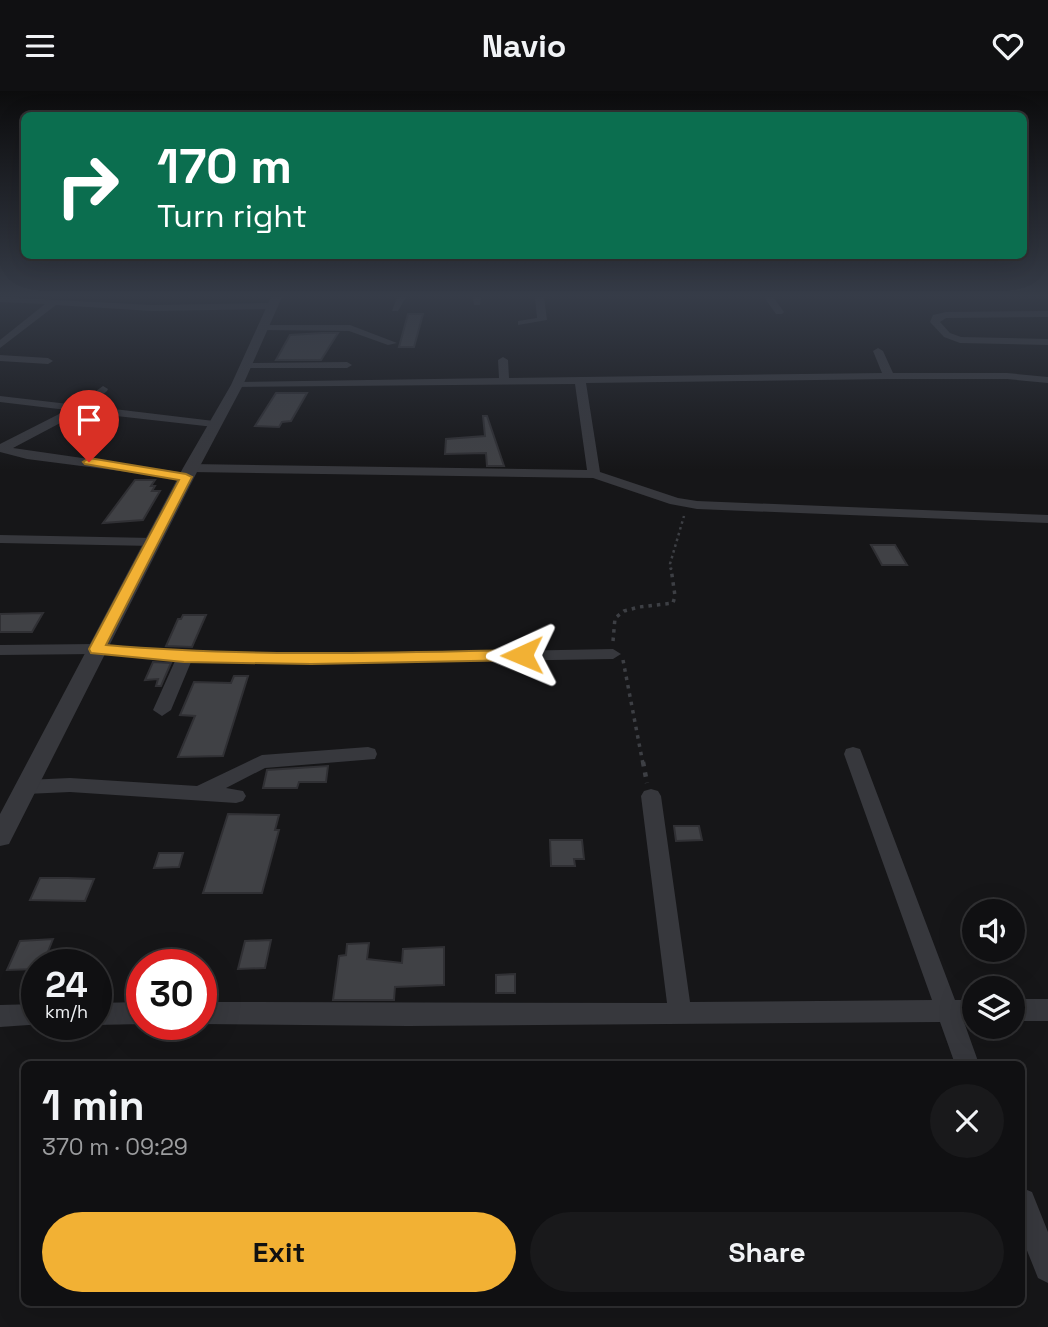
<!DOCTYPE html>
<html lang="en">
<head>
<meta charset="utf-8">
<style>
	body { margin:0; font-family:"Space Grotesk",sans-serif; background:#19191b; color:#f1f3f6; height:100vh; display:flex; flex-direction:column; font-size:26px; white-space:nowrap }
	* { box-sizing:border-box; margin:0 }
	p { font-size:23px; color:#9c9d9f }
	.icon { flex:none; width:38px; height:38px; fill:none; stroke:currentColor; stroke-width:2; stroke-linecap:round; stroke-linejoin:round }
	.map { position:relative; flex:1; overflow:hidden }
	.sheet { position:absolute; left:21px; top:970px; width:1004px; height:245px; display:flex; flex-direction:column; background:#101012; border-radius:10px; box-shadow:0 7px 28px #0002,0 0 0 2px #303032 }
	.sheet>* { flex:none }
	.banner { position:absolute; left:21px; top:21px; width:1006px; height:147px; border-radius:10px; box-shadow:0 7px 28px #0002,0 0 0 2px #303032; background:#0b6e4f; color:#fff; overflow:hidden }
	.fabs { position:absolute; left:962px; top:808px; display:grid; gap:14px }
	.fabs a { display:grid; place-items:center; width:63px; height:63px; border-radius:50%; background:#101012; box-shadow:0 7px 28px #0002,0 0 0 2px #303032; font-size:35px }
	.speed { position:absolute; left:21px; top:858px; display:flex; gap:14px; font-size:35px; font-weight:700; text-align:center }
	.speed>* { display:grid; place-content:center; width:91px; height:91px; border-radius:50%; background:#101012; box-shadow:0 7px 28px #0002,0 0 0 2px #303032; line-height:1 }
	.speed small { font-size:18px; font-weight:400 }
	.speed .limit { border:10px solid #d22; background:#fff; color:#111 }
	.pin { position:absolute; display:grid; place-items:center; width:60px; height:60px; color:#fff; margin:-72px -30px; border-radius:50% 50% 50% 0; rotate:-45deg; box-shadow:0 0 7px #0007 }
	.pin .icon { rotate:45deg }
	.me { position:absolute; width:77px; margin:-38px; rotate:269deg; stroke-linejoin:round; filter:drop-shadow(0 0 5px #0008) }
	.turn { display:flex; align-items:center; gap:24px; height:147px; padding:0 21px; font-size:32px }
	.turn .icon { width:91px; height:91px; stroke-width:2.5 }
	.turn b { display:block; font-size:49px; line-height:60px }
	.round { display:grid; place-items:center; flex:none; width:74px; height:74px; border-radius:37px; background:#19191b }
	.head { display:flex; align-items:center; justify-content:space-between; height:119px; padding:0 21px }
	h1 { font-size:42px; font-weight:600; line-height:52px }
	.primary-button { display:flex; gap:14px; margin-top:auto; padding:14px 21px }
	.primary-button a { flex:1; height:80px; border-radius:42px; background:#f2b134; color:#111; font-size:28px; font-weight:600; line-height:80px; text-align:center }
	.primary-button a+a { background:#19191b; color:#f1f3f6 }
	header { display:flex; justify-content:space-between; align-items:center; height:91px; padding:0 21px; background:#101012; font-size:32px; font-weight:600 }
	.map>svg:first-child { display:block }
</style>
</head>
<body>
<header><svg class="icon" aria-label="menu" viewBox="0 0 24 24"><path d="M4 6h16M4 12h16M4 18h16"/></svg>Navio<svg class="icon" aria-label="heart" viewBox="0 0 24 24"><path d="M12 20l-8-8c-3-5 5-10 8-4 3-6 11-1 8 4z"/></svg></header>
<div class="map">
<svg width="1048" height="1236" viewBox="0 0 1048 1236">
	<rect width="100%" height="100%" fill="#161618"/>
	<path fill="#404145" stroke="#303034" stroke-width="2" d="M408,223H423L414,256H399Z
		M322,242H338L321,269H276L290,244Z
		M276,302H307L291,330L282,331L279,336L255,335Z
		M483,325H487L504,375H487L486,362L445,363L446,348L485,345Z
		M135,389H155L151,395H155L152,400H160L143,429L103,432Z
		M871,454H895L907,474H882Z
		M43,522L32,541H0V523Z
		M183,524H206L192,556L166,555L178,528H181Z
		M153,571L171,572L161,595H156L158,588L145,589Z
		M234,585H248L223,665L178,666L195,625L180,624L194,591L231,592Z
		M328,675L326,691H299L297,697H263L267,679Z
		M228,723L279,724L275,739H279L262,802H203Z
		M674,735H699L702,749L676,750Z
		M550,749H582L584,768H574L575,775H551Z
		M159,762H183L179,776L154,777Z
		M40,787H68L94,788L85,810L30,809Z
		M53,848L43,873H37V878L7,879L20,850Z
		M271,849L265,877L238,878L245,850Z
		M369,852L367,868L402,872L403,858L444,856V894L395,896L394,909H333L339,865L346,864L347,853Z
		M515,883V902H496V884Z"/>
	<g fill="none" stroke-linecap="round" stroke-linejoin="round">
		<path stroke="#3d3f44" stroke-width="2.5" stroke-dasharray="2.5 3.5" stroke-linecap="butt" d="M671,479L670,473L684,425"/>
		<path stroke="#3d3f44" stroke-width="3.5" stroke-dasharray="3.5 5" stroke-linecap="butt" d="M613,550L615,527L624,520L639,516L673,512L675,505L671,477
			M623,569L643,673"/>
		<path stroke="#3d3f44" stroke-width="4.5" stroke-dasharray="4.5 6" stroke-linecap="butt" d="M643,671L647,692"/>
		<path fill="#37383d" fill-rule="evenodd" d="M0,206L152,214L273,212L278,215L273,218L152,220L56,214L0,257V249L45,213L0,211Z
			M397,206H406L398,220H392Z
			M473,206H481L480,214H474Z
			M535,206H544L547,229L518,234V230L537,227Z
			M764,206H773L784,221L782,223H776Z
			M1048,220V226L946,227L940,231L950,242L961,246L1048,248V254L960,252L944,246L930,231L933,224L946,221Z
			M265,234H350L397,252L388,254L349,240L262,239L260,237Z
			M878,257L883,260L893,282H1007L1048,286V292L1007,288H889L586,292L600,381L678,407L697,410L1048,424V432L697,418L670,413L593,387L191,381L185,377L191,373L587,379L575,293L233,296L232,294L237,291L499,287L498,269L503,266L508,269L509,287L882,282L873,260Z
			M0,264L48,267L53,270L48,273L0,270Z
			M246,272L347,271L352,274L347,277H242V273Z
			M103,295L108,298L107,300L89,315L214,330L220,333L214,336L81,321L13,357L186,382L190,383V389L27,368L0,361V353L67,319L0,311V305L77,314Z
			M0,444L153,447L160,451L153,455L0,452Z
			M96,553C268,568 441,561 613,558L621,563L613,568L311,573L191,571L171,619L162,625L153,619L175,570L96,563L0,564V554Z
			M368,656L375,658L377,663L375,668L265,677L226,697L243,700L246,705L243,710L236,712L70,701L26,703L19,701L16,696L19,691L26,689L70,687L197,695L262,664Z
			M853,656L860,658L862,663L955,909H975V931H964L979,973H955L940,931L408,935L200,933L201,911L667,912L641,705L644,700L651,698L658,700L661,705L690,911L932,909L844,663L846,658Z
			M1013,908H1048V930H1013Z
			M142,911L143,933L96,934L93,933H96V912Z
			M37,913V933H43L0,936V914Z
			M1022,1097L1032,1101L1048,1141V1192L1038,1187L1022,1147Z"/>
		<path fill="#37383d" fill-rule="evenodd" d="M271,206H282L243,294L199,377L9,753L0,755V723L183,377L231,294Z"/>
	</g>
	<linearGradient id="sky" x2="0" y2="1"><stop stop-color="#0c0c0d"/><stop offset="0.54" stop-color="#363c48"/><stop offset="1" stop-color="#363c48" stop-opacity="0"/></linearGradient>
	<rect width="1048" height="379" fill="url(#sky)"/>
	<path fill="#f2b134" stroke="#9d7322" stroke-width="2" d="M89,367L186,383L192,386L106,554C244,566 383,562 522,559L529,564L522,569L311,573L184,571L91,562L89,558L179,389L85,373L83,371Z"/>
</svg>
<div class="fabs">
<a><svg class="icon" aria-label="sound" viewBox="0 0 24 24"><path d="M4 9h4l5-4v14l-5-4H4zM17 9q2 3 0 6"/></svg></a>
<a><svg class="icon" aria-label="layers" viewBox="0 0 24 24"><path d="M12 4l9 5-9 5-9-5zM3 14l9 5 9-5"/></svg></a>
</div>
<div class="speed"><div>24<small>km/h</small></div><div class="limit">30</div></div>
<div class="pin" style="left:89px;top:371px;background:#d93025"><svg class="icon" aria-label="arrive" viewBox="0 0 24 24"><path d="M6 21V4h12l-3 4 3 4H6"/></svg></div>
<svg class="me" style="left:522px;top:564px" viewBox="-20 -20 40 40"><path d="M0-17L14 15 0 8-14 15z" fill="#f2b134" stroke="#fff" stroke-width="4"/></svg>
<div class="banner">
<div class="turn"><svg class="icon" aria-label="right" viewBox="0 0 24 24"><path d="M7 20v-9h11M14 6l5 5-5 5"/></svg><div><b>170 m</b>Turn right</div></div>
</div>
<section class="sheet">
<div class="head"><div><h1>1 min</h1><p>370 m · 09:29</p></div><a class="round"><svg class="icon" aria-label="close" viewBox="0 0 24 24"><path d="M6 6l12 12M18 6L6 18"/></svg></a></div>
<div class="primary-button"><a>Exit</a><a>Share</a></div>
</section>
</div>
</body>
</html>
